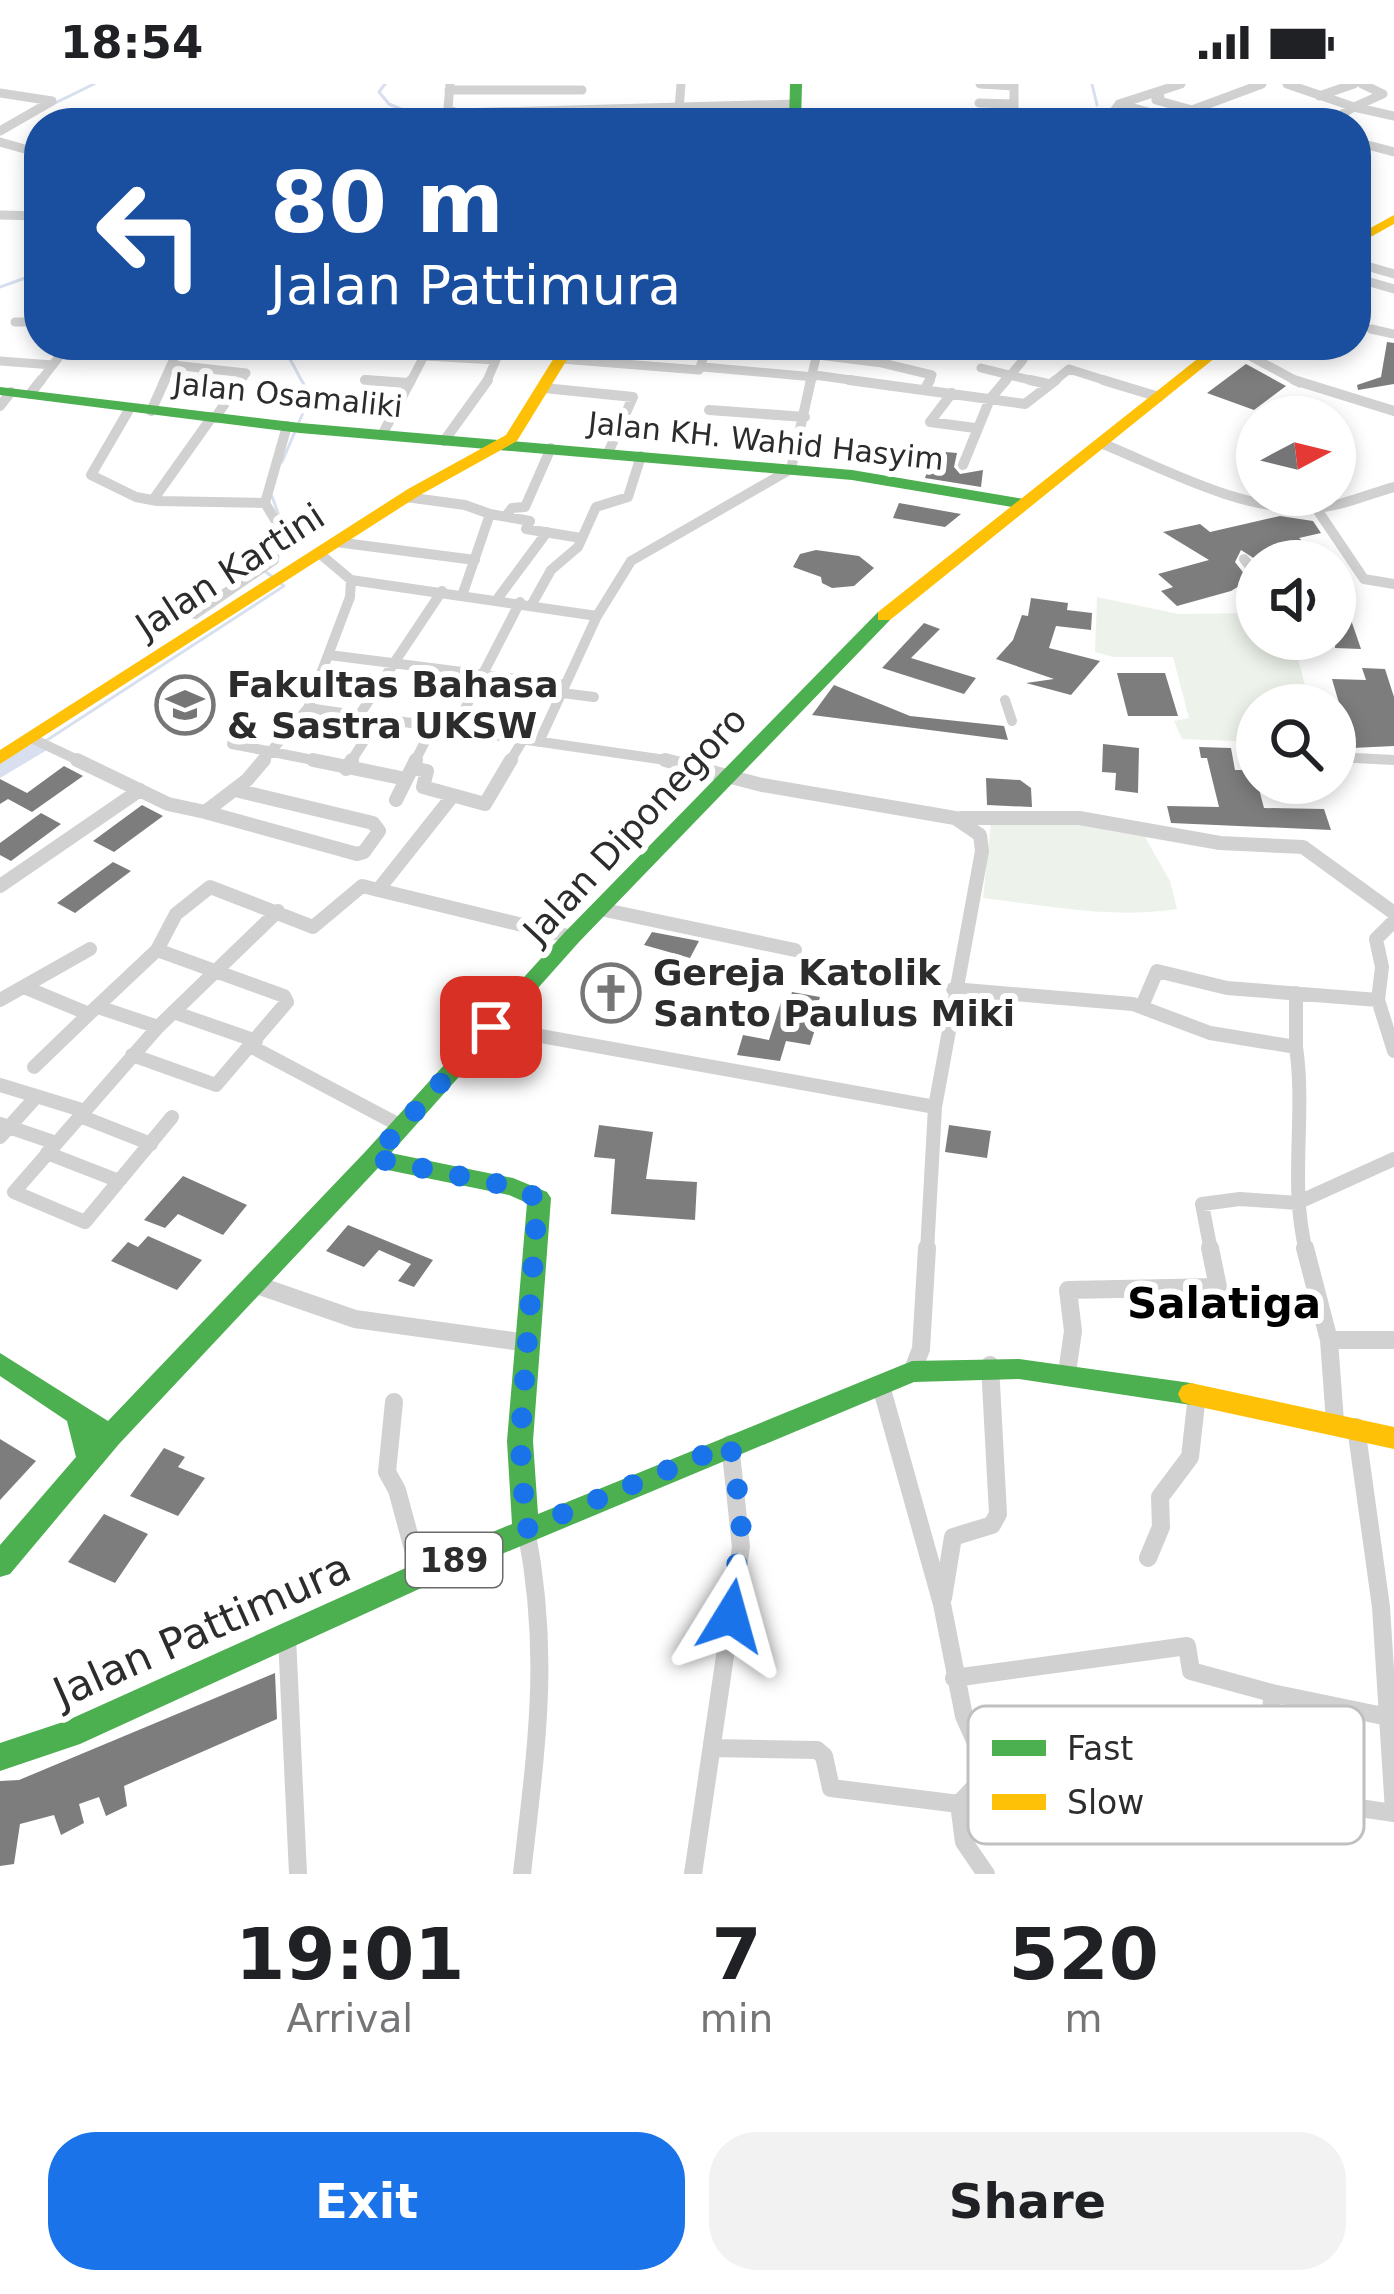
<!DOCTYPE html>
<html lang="en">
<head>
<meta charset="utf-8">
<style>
	body { margin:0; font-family:"DejaVu Sans",sans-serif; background:#f2f2f2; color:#202124; height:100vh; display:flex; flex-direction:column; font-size:45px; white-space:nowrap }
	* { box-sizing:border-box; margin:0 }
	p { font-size:39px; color:#757577 }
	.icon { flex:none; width:66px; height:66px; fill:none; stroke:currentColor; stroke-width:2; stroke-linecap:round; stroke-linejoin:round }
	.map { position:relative; height:1790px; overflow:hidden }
	.side { display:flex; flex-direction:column; background:#fff; flex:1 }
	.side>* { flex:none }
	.top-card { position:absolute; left:24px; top:24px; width:1347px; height:252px; border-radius:48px; box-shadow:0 6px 18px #0003; background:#1a4fa0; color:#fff; overflow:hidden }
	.needle { width:78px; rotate:83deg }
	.buttons { position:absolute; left:1236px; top:312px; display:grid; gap:24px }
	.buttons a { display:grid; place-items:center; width:120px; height:120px; border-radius:50%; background:#fff; box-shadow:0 6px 18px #0003; font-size:60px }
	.pin { position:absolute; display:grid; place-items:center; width:102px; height:102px; color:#fff; margin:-51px; border-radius:24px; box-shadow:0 6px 18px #0006 }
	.me { position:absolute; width:132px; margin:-66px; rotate:8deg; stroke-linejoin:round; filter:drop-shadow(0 0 9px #0008) }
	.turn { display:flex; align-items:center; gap:42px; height:252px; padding:0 48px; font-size:54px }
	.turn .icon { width:156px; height:156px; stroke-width:2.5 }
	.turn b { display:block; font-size:84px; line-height:102px }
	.eta { display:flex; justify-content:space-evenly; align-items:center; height:204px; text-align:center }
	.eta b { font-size:72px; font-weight:700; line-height:84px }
	.button { display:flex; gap:24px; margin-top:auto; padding:24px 48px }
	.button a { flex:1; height:138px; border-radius:48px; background:#1a73e8; color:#fff; font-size:48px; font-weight:700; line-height:138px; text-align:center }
	.button a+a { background:#f2f2f2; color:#202124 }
	.status { display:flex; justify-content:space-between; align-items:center; height:84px; padding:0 60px; background:#fff; direction:ltr }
	.status svg { height:33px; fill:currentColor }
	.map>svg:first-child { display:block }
</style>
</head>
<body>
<div class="status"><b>18:54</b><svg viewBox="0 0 49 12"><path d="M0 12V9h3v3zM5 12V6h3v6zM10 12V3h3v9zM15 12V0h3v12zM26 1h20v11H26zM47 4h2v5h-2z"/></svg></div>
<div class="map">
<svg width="1394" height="1790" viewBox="0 0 1394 1790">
	<rect width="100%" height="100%" fill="#fff"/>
	<path fill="#edf3eb" d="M1097,513L1179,530L1257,529V555H1293L1310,621H1257V658L1182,655L1174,637L1189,634L1173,573H1113L1095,568Z
		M991,738L1066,739L1145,753L1170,797L1177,825C1111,835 1049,822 983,814Z"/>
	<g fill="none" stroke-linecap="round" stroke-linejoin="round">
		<path stroke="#d8e0ef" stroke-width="3" d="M385,0L379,8L389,20L433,39
			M1092,0L1097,21
			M51,21L94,0
			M0,203L39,189
			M275,261C294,271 296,294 311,310L282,378
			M272,412L280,435
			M44,658L284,502L266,488"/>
		<path fill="#d8e0ef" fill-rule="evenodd" d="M40,655L51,661L47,666L0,694V677Z"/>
	</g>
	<path fill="#7d7d7d" d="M1387,258L1394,259V300L1358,306L1357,301L1381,293Z
		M1246,280L1286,302L1254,326L1207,309Z
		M934,367L957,369L954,383L960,390L983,386L981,403L925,394Z
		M899,419L961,430L945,443L893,434Z
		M1280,432L1313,437L1321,449L1299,454L1318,471L1309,473L1314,477H1258L1241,466L1235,478L1249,496L1231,507L1177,522L1161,507L1173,503L1158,490L1209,476L1163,448L1200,440L1210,448Z
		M816,466L859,472L874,484L854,502L832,504L822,499L821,493L793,483L800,470Z
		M1337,495L1361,565L1335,564Z
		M1031,514L1068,519L1067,526L1092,529L1091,546L1056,542L1049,564L1100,577L1071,611L1026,599L1054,595L996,575L1013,556L1022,531L1028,532Z
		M924,539L940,545L911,574L976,594L964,610L882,584Z
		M1362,584L1385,585L1394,613V662L1352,664L1332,595L1366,596Z
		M1117,589H1165L1178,632H1128Z
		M834,601L910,632L1004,642L1008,656L812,631Z
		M1103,660L1139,664L1138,709L1115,706L1116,689L1102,688Z
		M1199,663L1231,664L1235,686H1254L1264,724L1324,725L1331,746L1171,739L1167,722L1219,723L1207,674H1201Z
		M64,682L83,692L32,728L8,715L0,720V695L27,709Z
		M986,694L1020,696L1031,704L1032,723L987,721Z
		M142,721L163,732L114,768L93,757Z
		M41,729L61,740L11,777L0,771V759Z
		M113,778L131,787L75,829L57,819Z
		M652,848L699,857L690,874L644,861Z
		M792,908L820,913L817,923L822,924L810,961L786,957L780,977L737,971L743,951L769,956L782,915L789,917Z
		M599,1041L653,1048L646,1095L697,1098L695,1136L611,1130L615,1075L594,1073Z
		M949,1041L991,1047L987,1074L945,1068Z
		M183,1092L247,1121L223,1151L178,1130L165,1144L144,1136Z
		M348,1141L433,1176L414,1203L398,1197L411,1180L379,1166L364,1183L326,1167Z
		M148,1152L202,1176L177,1206L111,1177L128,1158L138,1163Z
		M0,1355L36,1377L0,1416Z
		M164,1364L185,1373L178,1383L205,1394L178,1432L130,1412Z
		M104,1430L148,1450L115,1499L68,1478Z
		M275,1589L277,1635L124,1702L127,1722L106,1732L99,1713L79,1720L84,1739L61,1751L54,1731L20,1740L14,1780L0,1782V1697L19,1696Z"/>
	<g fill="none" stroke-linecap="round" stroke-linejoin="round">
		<path stroke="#d1d1d1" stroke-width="9" d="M450,0L448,25L457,29L795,20
			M980,0L1014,2
			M1014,0V39
			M1287,0L1354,23L1383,10L1362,0
			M449,6H582
			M0,9L52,17L0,47
			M1319,12L1354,0
			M1160,13L1156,16L1192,26
			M979,19L1014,20
			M1119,20L1185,38
			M795,31L989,39
			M1262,32L1286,39
			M1107,37L1119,20L1181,0
			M657,39L678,38L681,0
			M1176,39L1192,26L1262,0
			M1327,39L1354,23L1394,32
			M0,58L39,69
			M1356,58L1394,68
			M0,131L39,132
			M1356,179L1394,190
			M1356,194L1394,205
			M15,238H39
			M1371,245L1394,250
			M982,261L1003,268
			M1230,261L1300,299
			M818,271L882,279L900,261
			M562,275L699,286L708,261
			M0,277L53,281
			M882,279L932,291L928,299
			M173,281L246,289L239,299
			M703,283L814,293
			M981,284L1042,299
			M815,291L871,299
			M365,296L404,299
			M39,299L68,261
			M163,299L180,261
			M410,299L424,272L496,276L486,299
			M810,299L819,261
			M1004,299L1023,276
			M1052,299L1069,285L1113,299"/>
		<path stroke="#d1d1d1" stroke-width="10" d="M365,296L409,299
			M849,296L1025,320L1056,296
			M1030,296L1048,300
			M1103,296L1159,313
			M1294,296L1394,327
			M544,304L633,313L608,369
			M925,305L930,296
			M952,309L930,338L975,344
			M30,310L41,296
			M0,322L11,308
			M130,324L91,391L136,413L157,417L265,419
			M709,326L805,333
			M151,327L165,296
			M215,334L241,296
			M382,351L411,296
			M444,357L488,296
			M1101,359C1167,386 1240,427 1313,424C1341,423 1368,410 1394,403
			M963,381L990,315L1006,296
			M406,413L465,421L490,430
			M153,416L212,333
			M1316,424L1364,495L1394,500
			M506,432L512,424L525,423L551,364
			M336,458L475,476
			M319,469L351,496L350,513L308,624L686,679
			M1244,475L1257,491
			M351,496L597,532
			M463,509L490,430L530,437L526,445L581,454
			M498,514L547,448
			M532,520L551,486L578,463L596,423L628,413L641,372
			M195,530L274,476L277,439L265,419L287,342
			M329,571L565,601
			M562,609L594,613
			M1005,616L1012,637
			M358,633L442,507
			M454,646L520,518
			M31,654L84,679
			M539,658L597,532L631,477L791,385L811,296
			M232,660L328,679
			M1335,673L1394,676
			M261,679L308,624
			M350,679L378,635
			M414,679L433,642
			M509,679L523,656"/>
		<path stroke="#d1d1d1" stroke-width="14" d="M77,676L168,720L205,728L247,696L264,676
			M313,676L406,695
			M665,676L762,701L955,734L980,751L982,767L935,1023L927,1167
			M412,684L427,687L423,703L485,720L511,676
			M346,685L352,676
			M396,716L416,676
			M205,728L357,770L364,768L379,747L373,739L235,706
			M960,734H1079L1220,759L1303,763L1394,829
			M0,802L140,706
			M378,806L451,714
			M600,825L795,866
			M24,903L89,930L157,866L176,830L210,803L313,843L362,802L572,853
			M953,905L1133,920L1210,949L1296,963C1306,1031 1289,1100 1306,1167
			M1296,909V963
			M0,916L90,865
			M1378,916L1382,883L1376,855L1394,837
			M1142,922L1157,887L1227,904L1378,916L1394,967
			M98,923L158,943
			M173,928L256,957
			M491,943L935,1023
			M252,963L401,1042
			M132,971L216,1001L287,918L284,912L157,866
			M34,983L89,930
			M0,1001L85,1027
			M80,1032L151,1060
			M172,1033L85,1138L14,1108L158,943L278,827
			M0,1040L56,1059
			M0,1053L36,1013
			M47,1069L119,1097
			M1299,1118L1394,1075
			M1211,1167L1202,1120L1240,1115L1298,1119"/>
		<path stroke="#d1d1d1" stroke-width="18" d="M1305,1164L1329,1256L1335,1338
			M254,1200L355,1235L528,1259
			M1329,1256H1394
			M912,1288L921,1265L927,1164
			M1067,1289L1073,1247L1068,1206L1218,1203L1210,1164
			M881,1302L942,1520L964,1632L989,1688L1010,1696L1159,1694L1394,1729
			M394,1318L387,1388L397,1406L420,1491
			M1356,1343L1381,1523L1394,1727
			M1148,1474L1161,1443L1160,1413L1190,1373L1197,1311
			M943,1514L953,1453L992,1441L998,1430L990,1281
			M287,1553L298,1790
			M954,1594L1187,1562L1191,1587L1272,1609L1269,1711
			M1272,1609L1388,1633
			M712,1664L817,1666L824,1672L831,1704L959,1720L964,1758L986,1790
			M959,1720L989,1688
			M522,1790C536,1664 551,1572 526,1445
			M693,1790L741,1463L730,1360"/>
		<path fill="#4caf50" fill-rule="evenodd" d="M790,0H802L801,39H789Z
			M0,303L300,339L852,386L1024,415L1032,420L1024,425L852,396L300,349L0,311Z
			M884,527L890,528V536L579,858L391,1069L513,1094L547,1108L551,1114L533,1357L538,1430L912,1277L1019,1275L1191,1299L1200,1302L1204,1310L1200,1318L1191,1321L1019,1295L914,1298L430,1500L80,1660L0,1687V1659L66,1637L410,1482L512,1440L507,1357L527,1119L509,1111L378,1084L119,1360L10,1490L0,1493V1461L76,1373L67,1337L0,1292V1269L108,1337L365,1068L565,848L878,528Z"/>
		<path fill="#ffc107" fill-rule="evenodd" d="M1394,131V140L1356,161V152Z
			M562,261H576L517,357L420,411L0,680V666L408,405L506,351Z
			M1215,261H1231L890,536H878V528Z
			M1191,1299L1394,1343V1365L1191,1321L1182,1318L1178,1310L1182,1302Z"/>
	</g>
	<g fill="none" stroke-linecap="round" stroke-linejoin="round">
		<path stroke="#1a73e8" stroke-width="21" stroke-dasharray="0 37.8" d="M491,943L373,1074L513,1103L538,1114L520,1357L526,1445L730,1360L742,1434L731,1532"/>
	</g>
	<defs>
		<symbol id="university-ring" viewBox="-11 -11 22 22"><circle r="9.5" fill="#fff" stroke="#767676" stroke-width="1.5"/><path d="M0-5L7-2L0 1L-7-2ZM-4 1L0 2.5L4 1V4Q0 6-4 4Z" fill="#767676"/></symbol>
		<symbol id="church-ring" viewBox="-11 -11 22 22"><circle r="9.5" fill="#fff" stroke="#767676" stroke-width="1.5"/><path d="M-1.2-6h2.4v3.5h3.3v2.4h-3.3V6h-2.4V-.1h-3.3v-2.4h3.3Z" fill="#767676"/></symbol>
	</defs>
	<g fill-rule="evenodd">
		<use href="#university-ring" x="152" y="588" width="66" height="66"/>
		<use href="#church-ring" x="578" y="876" width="66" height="66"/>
	</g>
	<g text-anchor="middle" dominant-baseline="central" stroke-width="12" stroke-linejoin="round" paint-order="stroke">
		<g font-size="30" fill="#2c2c2c" stroke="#fff">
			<text transform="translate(288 311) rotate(6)">Jalan Osamaliki</text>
			<text transform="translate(766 357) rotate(6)">Jalan KH. Wahid Hasyim</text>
		</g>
		<rect fill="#fff" stroke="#6b6b6b" stroke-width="3" x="406" y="1449" width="96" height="54" rx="9"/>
		<g font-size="33" font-weight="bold" fill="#2c2c2c">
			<text x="454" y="1476">189</text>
		</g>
		<g font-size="36" fill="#2c2c2c" stroke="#fff">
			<text transform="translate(230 487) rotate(-33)">Jalan Kartini</text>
			<text transform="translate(635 741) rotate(-47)">Jalan Diponegoro</text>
		</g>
		<g font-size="36" font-weight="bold" fill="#2c2c2c" stroke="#fff" text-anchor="start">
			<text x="227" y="600">Fakultas Bahasa<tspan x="227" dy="41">&amp; Sastra UKSW</tspan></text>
			<text x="653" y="888">Gereja Katolik<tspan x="653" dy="41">Santo Paulus Miki</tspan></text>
		</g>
		<g font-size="42" font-weight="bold" fill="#000" stroke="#fff">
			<text x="1224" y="1219">Salatiga</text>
		</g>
		<g font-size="42" fill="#2c2c2c" stroke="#fff">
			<text transform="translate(202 1546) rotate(-24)">Jalan Pattimura</text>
		</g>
	</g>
	<rect x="968" y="1622" width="396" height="138" rx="18" fill="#fff" stroke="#c0c0c0" stroke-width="3"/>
	<rect x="992" y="1656" width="54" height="16" fill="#4caf50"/>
	<rect x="992" y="1710" width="54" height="16" fill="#ffc107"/>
	<g font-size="33" fill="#2c2c2c">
		<text x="1067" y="1676">Fast</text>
		<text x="1067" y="1730">Slow</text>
	</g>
</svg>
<div class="buttons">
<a><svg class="needle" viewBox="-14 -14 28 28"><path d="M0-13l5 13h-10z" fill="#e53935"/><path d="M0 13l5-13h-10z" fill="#757577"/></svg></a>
<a><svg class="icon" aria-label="sound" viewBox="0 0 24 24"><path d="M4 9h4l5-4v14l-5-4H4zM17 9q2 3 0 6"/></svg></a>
<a><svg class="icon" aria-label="search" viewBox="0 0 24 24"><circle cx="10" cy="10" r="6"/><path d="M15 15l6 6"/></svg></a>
</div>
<div class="pin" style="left:491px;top:943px;background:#d93025"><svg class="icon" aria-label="arrive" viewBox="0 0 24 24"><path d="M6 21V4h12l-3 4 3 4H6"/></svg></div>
<svg class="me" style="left:731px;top:1532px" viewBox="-20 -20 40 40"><path d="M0-17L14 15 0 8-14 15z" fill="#1a73e8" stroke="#fff" stroke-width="4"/></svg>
<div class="top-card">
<div class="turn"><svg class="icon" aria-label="left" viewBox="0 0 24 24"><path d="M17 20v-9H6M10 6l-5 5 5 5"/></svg><div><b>80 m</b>Jalan Pattimura</div></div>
</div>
</div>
<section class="side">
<div class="eta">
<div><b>19:01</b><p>Arrival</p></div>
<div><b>7</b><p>min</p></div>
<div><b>520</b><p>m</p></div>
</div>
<div class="button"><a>Exit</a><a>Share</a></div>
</section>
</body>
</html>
